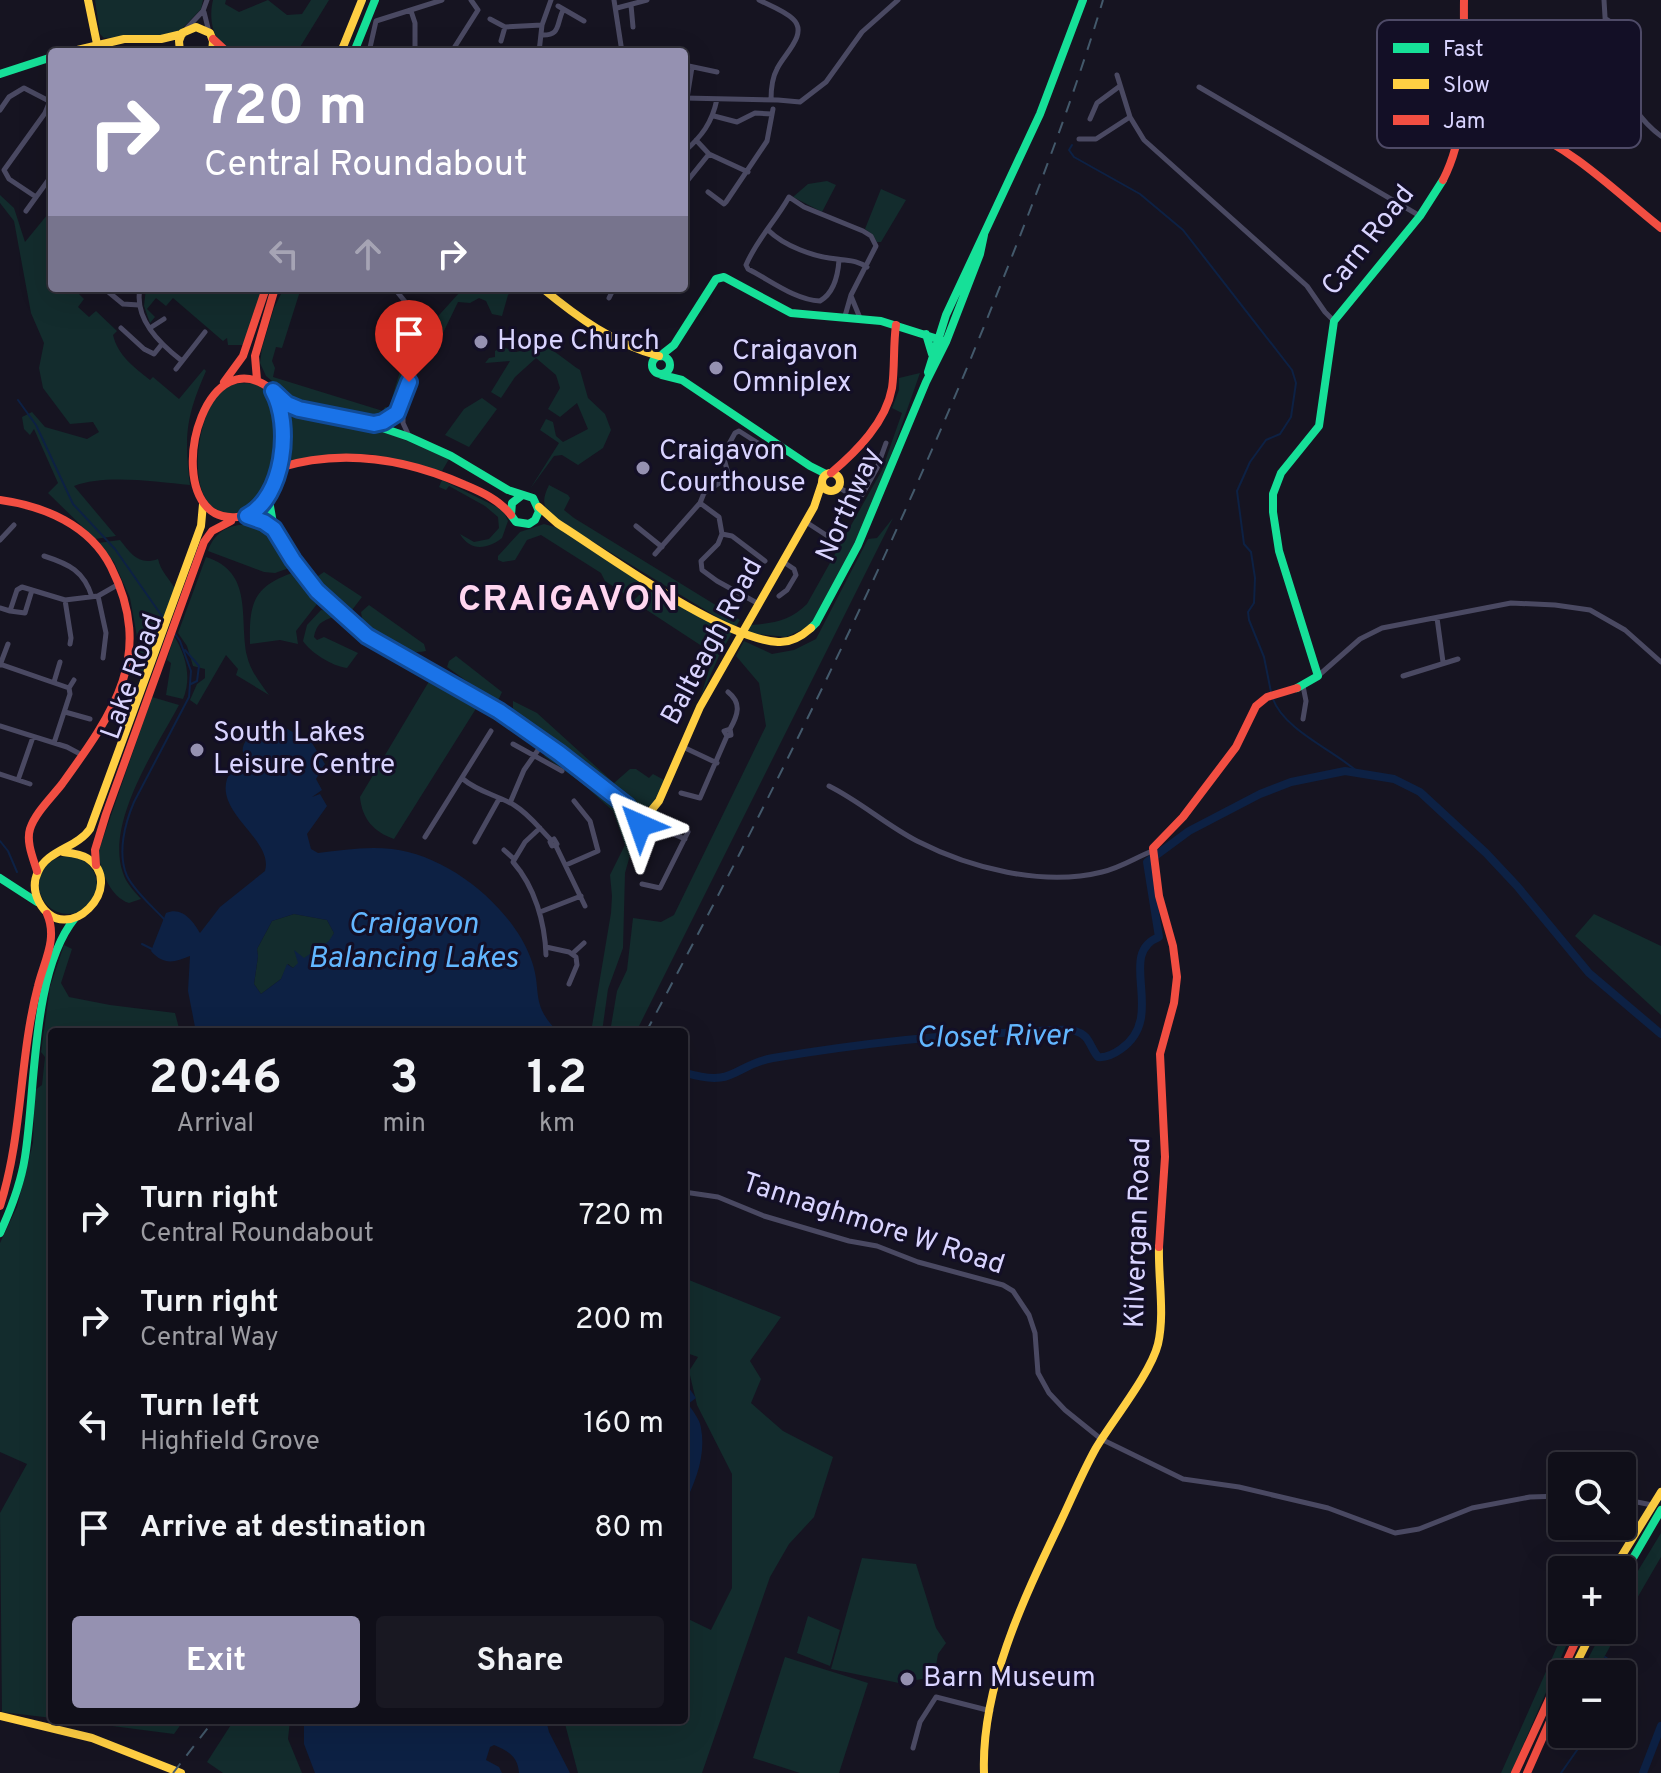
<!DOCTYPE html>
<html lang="en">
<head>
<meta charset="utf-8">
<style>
	body { margin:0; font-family:Overpass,sans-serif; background:#191822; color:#f1f3f6; height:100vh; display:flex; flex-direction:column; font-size:30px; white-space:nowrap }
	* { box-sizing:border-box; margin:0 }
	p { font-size:26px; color:#9c9ca2 }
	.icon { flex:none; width:44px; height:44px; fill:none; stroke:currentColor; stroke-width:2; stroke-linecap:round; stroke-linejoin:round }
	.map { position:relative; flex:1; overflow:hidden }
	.drawer { position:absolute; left:48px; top:1028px; width:640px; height:696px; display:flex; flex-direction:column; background:#100f19; border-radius:8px; box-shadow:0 8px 32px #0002,0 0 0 2px #302f38 }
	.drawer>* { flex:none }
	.hud { position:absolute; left:48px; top:48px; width:640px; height:244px; border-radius:8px; box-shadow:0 8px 32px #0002,0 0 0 2px #302f38; background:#9591b1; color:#fff; overflow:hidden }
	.buttons { position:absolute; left:1548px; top:1452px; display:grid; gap:16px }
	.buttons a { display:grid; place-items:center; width:88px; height:88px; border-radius:8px; background:#100f19; box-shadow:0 8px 32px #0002,0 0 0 2px #302f38; font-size:40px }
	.pin { position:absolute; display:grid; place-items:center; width:68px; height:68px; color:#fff; margin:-82px -34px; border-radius:50% 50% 50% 0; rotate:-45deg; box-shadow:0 0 8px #0007 }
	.pin .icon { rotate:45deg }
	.me { position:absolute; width:88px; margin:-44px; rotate:317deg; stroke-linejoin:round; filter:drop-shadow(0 0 6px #0008) }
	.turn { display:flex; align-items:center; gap:28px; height:168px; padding:0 24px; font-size:36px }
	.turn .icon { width:104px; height:104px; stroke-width:2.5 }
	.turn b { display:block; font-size:56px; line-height:68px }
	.lanes { display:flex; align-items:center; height:76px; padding:0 24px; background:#0003; justify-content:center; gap:40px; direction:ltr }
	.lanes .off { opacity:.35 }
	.eta { display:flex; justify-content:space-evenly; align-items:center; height:136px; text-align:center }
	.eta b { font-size:48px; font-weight:700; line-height:56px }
	.button { display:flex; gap:16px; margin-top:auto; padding:16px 24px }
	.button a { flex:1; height:92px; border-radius:8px; background:#9591b1; color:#fff; font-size:32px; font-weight:700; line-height:92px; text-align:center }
	.button a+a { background:#191822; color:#f1f3f6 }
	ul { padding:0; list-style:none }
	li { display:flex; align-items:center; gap:24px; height:104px; padding:0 24px }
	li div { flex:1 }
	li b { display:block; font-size:30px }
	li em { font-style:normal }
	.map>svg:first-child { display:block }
</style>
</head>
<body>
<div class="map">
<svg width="1661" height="1773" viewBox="0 0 1661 1773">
	<rect width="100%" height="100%" fill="#161421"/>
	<path fill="#132c2d" d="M95,0H203L201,9L180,31L163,35L104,38L100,34Z
		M213,0H226L225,4L239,12L268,0L287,15L302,14L311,0H329L297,52C278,52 256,55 238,52C213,48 208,20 213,0Z
		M827,181L836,185L822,212L793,197L808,184Z
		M881,189L906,200L881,242H877L872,234L865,229Z
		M0,195L14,208L25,242L52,209V288H73L84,299L78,307L89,317L96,311L117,331L113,335C118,356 134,367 150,380L153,377L179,399L204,369L206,371C186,417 184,435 190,485C156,482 105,474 74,486L116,536L95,539L48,493L58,483L34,429L30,435L24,429L22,417L32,412L45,427L87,439L99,432L93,422L70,424L43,388L39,368L44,343L31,313L14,221L0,203Z
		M146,288H264L245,345H228L227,338L223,341L173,298L166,306L156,298L147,309L155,317L150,323L144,306Z
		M284,288H301L282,348L276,347L272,361L275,368L273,377L383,411L385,407L389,408L404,358L388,353L406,355L411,342L395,334L390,336L387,343L383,342C390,332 402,330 410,339C416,363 405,396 393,416L383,421L333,409L302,406L266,376L260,363L262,348L274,308Z
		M506,288H514L508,295L502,316L492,314L486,301L479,298L470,303L458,302L442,335L431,324L459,293L503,290Z
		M543,346C557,351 567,362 580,370L588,398L605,414L611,430L603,448L578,465L562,455L554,456L530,489L559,443L540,430L546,419L553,422L556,436L563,442L588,429L577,403L560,417L548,409L560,388L556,375L536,358L515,377L501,398L491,392L510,361L485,363L489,358L495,357V351L503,347L516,352Z
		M920,373L882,481L849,558L810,626L786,637L747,633L751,625C774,623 790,621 807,604L882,470L902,413L892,408L899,390V378Z
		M256,383C261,387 268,390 271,395C293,423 272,533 221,512C183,497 198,413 221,390C229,381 246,384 256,383Z
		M482,398L497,409L469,447L445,435L464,409Z
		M284,406L386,432L449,459L442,471L370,454L282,465L286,433Z
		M442,480L503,510L508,521L502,538C488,549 470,552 460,534L474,542L489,539L499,528L498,517L485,506L449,486L446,490L439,487Z
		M549,485L568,495L570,498L564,510L574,518L740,620L735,628L567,526C549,512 537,509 549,485Z
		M893,518L636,1032H610L617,991L627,970L633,918L661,922L674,915L766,726L759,683L736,656L744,641L772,654L794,650L816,639L868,539L877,538Z
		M260,524L270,531L292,567L275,573L264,572L208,551C216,527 236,523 260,524Z
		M544,524L562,529L654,589L637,592L631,598L605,581L601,573L541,535L527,540L515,560L503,562L498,560V556L520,532Z
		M120,540C131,554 139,566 158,559C161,572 169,578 175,589L144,673L135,674L139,648L130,598L114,562L98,543Z
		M206,557C254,572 239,618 247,656C250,670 260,683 269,695L236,675L238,669L226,655L197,705L190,700L197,684L205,678V669L193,666L187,646L178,633Z
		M295,572L316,597L317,604L296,631L298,644L280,640L250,644C249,603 253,586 295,572Z
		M324,572L362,597L352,610H342L317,584L318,576Z
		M652,592L666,595L732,633L719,656L700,699L714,654L633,601L639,595Z
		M369,605L424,644L426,651C403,657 363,637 361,612Z
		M321,610L330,611L336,616C323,621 317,622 314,637L317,640L324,637L358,653L347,668C332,666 311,653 303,641L307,625Z
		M174,636C186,655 192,678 183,699L166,695L171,663L167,660Z
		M456,656L502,692L497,703L447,667L449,661Z
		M431,678L477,707L394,839C374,832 362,819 360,797Z
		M152,697L179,705C156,748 105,823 123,873C126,883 134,891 141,899L129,903C110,897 101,871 98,853Z
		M513,701L537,713L614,783L630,769H636L649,778L653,774L664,780L652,806C623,810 582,764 559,747C544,736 528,726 513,715Z
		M547,752C570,768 628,809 636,834L625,873L623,948L608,989L602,1032H591L611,913L612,896L610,875L625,845L613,811L582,783L544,756Z
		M39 885a29 29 0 1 1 58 0a29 29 0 1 1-58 0Z
		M294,914L327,920L334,933L330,941L293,968L288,964L281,979L261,994L254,984L258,956L257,949L272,921Z
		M1594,914L1661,946V1015L1575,936Z
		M64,945L72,949L61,983L69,997L110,1005L175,1013L180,1032H52V1718L2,1712L0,1513L27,1464L0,1452V1243L17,1207L33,1143L35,1090L42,1085L45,1057L41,1052L50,987Z
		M684,1278L781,1317L750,1361L761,1379L751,1403L783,1431L833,1457L814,1517L789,1544L770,1577L702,1773H578L564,1720H684V1617L711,1630L732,1588V1474L697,1405L689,1371L698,1357L684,1352Z
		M1661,1533V1557L1622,1624V1597Z
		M862,1558L916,1564L936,1628L946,1643L938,1654L934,1677L899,1683L831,1669Z
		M808,1616L840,1630L830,1666L797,1653Z
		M1573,1630L1511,1773H1501L1564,1631Z
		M1603,1630H1619L1595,1674H1580Z
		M785,1657L868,1683L839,1773H800L753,1758Z
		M66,1720H184L174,1734Z
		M234,1720H290L288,1739L302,1773H223L207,1762Z"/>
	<path fill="#0d2144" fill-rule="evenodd" d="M263,723H277L312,743L325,764L316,779L322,790L312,797L320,794L327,806L307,834L311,849L318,853C343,850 367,846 392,849C448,855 512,907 531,959C543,991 529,1003 558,1032H196L188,991L190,956C175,962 164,966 151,951L166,913C182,906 193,921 200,933L220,907L265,871C274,840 216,814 227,779C230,772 237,764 241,758L252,761C249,758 244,756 243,752C240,743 257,727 263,723ZM294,914L327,920L334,933L329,941L304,958L294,950L298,963L293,968L287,964L281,979L261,994L254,984L258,956L257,949L272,921Z
		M684,1381L696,1398L688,1404C693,1411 700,1420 701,1428C706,1455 696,1481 684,1505Z
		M304,1720H546L549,1732L570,1773H519C518,1756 508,1751 494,1745L490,1747L486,1760L499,1767L502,1773H315L304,1744Z"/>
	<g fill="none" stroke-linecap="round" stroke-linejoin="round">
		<path stroke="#0d2144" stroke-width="2" d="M1072,145L1069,150L1074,157L1140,194L1183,230L1292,370L1296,383L1291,417L1280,434L1266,440L1250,462L1237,491L1244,544L1251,552L1255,578L1254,603L1248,612L1249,620L1264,657L1271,692
			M18,400L36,425L73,504L115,549L164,619
			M185,650L199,666L197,681L191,684
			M1273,699C1284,730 1335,751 1359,773
			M0,841L8,851L17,872
			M164,919C152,906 135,892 127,876C117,853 125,823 134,802L189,697L191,671L180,641L175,634
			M142,944L152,949
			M1605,1657L1619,1666L1613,1674
			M1561,1773L1582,1743L1584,1734"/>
		<path stroke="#0d2144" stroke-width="8" d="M686,1073C736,1088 733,1065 773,1058C857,1044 941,1034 1027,1032C1037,1031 1068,1028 1075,1031C1090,1035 1089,1046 1098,1057C1107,1058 1114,1054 1121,1049C1168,1016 1115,954 1159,937L1147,862L1189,831L1260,794L1291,782L1345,771L1394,779L1420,792L1486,853L1517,886L1589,973L1661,1034
			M1643,1773L1661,1726"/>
		<path stroke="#4a4962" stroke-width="5" d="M614,0L622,52
			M759,0C769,5 785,11 793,19C809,34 783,55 777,69C772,78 771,89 771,100
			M1604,0C1605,48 1621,107 1661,136
			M631,5L633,27
			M558,6L584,21
			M617,8L647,0
			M411,11L415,23V52
			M204,12L209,32
			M490,19L505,27L542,25
			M1606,19C1622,27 1631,63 1620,78
			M187,28L203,11L207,0
			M541,35C561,36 556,25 563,10
			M501,41L505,27
			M454,48L478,10L471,0
			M369,52L376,21L442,0
			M539,52L542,25L551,0
			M627,52L642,50L652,52
			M684,65L717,72
			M1117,75L1130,117L1144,140L1307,286L1325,312L1334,321
			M1199,87L1420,216
			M684,98L778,100L800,102L826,82L862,32L898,0
			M687,98L692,67
			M0,110L9,97L24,88L51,102
			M714,116L737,122L755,113L772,114
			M1090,119L1097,103L1120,86
			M1079,139H1096L1130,117
			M696,140L709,154L748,172
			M684,152C702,136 712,123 717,99
			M684,185L709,154
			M708,192L724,204L726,202L767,141L773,109
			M36,197L9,179L4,170L45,113L52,96
			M26,211L52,175
			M768,230C784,246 814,257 837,259C850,261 856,260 867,267
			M839,260C838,275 834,293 820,301C795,300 770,280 748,269L746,265C757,239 775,222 789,197L804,207L863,231L871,236L876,246L851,295L845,316
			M140,288C134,319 159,343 182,361
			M394,288L416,315
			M106,290L123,304L139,305
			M851,296L860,318
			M609,298L614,288
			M121,328L144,349L154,354L162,344
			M150,328L164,319
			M176,369L205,332
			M403,403V423L409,436
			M376,424L392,418L397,413L415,359L422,322L416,315L408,316L404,322L405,328L412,333L419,330
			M838,487L855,497L862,495L877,468L886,443
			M700,503L704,493L729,477L723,455L735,433L739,431L772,452
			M806,522L826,535
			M636,526L662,547
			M722,534L718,544L701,561L702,570L717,581L757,603
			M722,534L732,536L765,561
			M0,540L14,525
			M655,554L700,503L719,517L722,534
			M44,556C69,564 84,571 92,597
			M779,596L787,590L796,575L794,569L782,561
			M65,600L71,638L70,644
			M0,608L10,611L17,590L22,587L65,600L98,596
			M10,611L25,613L32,590
			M1437,618L1443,662
			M103,658L106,633L98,596L119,584
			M0,664L69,688L70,694L54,743
			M0,665L8,644
			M1318,676L1360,639L1382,628L1511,603L1555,605L1590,610L1625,630L1661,662
			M1403,676L1458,659
			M54,682L60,662
			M69,688L74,680
			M728,692C742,703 738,715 730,729
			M65,712L90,719
			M1303,719L1306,701L1303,686
			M0,726L67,747L82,755
			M513,744L562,771
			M683,747L717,763
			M0,774L18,780L33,737
			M463,779C478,792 497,795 514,805C529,814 539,828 551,840
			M18,780L30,784
			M829,786C861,802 886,825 917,841C970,868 1043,887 1102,872C1120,868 1135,858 1152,851
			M681,793L700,798L727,736L731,735L730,729L724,731L727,736
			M510,803L524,770L543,743
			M657,827L685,839
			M540,828L525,842L513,862C535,887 545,923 546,955
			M425,837L491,731
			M554,839L557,844L552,846L550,842Z
			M475,842L499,799
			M556,846L585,906
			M504,850L514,859
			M566,865L598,851L590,821L574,801
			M642,884L660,888L688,832
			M540,912L581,896
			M546,947L569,952L576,957L577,965L569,984
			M572,954L584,943
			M684,1192L718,1197L764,1216L849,1241L877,1246L918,1262L1003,1285L1013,1291L1029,1315L1035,1333L1038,1373L1049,1393L1065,1410L1101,1439L1183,1479L1239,1487L1328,1508L1395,1533L1419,1529L1472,1508L1530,1497L1562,1496
			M1622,1499L1652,1505
			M913,1748L920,1722L936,1697L991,1711"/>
		<path stroke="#16e098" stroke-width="8" d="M354,52L375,0
			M0,74L52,57
			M926,334L932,354
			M652 365a9 9 0 1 1 18 0a9 9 0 1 1-18 0Z
			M660,356L674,345L716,279L724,277L791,313L881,321L941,340
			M928,372L946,315L1040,114L1083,0
			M662,375L682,380L810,466L826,474
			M272,390L293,407L362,421L409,437L451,456L508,490L533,498L539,511L535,520L529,524L516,522L511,515L512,503L521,496
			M268,495L274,529L285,548L317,591L338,612L367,636L441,676L520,725L627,806L646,831L654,830L659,821L657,816L650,812L642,815L639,821
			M811,628L816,623L858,545L926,382L946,342L980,254L984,235
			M1297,688L1318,676L1279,551L1273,512V494L1281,473L1319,426L1334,321L1420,216L1443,180
			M0,878L37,902
			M0,1233C11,1209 21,1183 25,1157C36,1089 31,972 75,918
			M1622,1577L1661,1510"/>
		<path stroke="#ffcf43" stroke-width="8" d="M88,0L97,44
			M69,52L124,39H161L182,34
			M180,52L179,41L182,33L196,27L210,33L213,41L212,52
			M341,52L362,0
			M542,288C577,317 614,344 659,356
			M822 482a9 9 0 1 1 18 0a9 9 0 1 1-18 0Z
			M539,507L557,523C609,556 720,638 778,642C791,643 802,636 811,628
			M247,516L274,529
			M650,812L659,801L700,707L814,507L822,483
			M63,852C71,853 81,854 87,858C129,885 66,951 39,902C34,892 33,882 38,872C47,850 77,848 90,829L201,526L203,504
			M1613,1570L1661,1492
			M1571,1674L1593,1630
			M0,1716L92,1738L181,1773
			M984,1773C981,1688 1023,1600 1059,1525C1071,1500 1082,1473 1096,1448C1112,1421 1151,1373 1158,1344C1165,1314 1158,1278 1159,1247"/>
		<path stroke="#f24e42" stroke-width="8" d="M213,39L227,52
			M1461,114C1481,117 1502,121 1521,128C1574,149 1617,193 1661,228
			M1443,180C1471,126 1463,59 1464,0
			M257,380L255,356L275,288
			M224,382L243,356L266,288
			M272,390C208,339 169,473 209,509C216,516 228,518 237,517C287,511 287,425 273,391
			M278,468C342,448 404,458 465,485C482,492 499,500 511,515
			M831,473C857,451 886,422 892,388C895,367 893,346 896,325
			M0,500C44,506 90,525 111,567C155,655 114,712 62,784C52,797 35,813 30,829C26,842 33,858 37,871
			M96,865L95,850L106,814L204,542L212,531L231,521
			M0,1206C23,1134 19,1058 38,986C44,961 58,939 47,914
			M1159,1247L1165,1157L1160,1054L1174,1003L1177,977L1173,946L1159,896L1153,848L1183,817L1236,747L1256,706L1267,697L1297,688
			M1515,1773L1581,1630
			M1527,1773L1562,1694"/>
		<path stroke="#43596b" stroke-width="2" stroke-dasharray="12 10" stroke-linecap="butt" d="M646,1032C770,801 886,567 985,324C1028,217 1070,110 1103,0
			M173,1773L214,1720"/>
	</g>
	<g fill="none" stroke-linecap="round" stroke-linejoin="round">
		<defs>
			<path id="route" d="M409,382L397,413L383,422L374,424L299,409L287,404L273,391C292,425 284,497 247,516L264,522L274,529L293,560L317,591L367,636L499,711L559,753L627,806L640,825"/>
		</defs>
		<use href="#route" stroke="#114b97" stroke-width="20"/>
		<use href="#route" stroke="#1a73e8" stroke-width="14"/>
	</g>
	<g fill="#9591b1" stroke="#130f26" stroke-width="3">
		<circle cx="481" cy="342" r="8"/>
		<circle cx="716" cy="368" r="8"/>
		<circle cx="643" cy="468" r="8"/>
		<circle cx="197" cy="750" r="8"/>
		<circle cx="907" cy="1679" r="8"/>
	</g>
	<g text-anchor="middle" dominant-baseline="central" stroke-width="6" stroke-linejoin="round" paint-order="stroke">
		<g font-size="28" fill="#d9d4ff" stroke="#130f26">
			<text transform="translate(1369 241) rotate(-52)">Carn Road</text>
			<text transform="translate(850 505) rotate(-66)">Northway</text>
			<text transform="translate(713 642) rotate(-62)">Balteagh Road</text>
			<text transform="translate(133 677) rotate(-70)">Lake Road</text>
			<text transform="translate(873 1225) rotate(18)">Tannaghmore W Road</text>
			<text transform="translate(1139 1233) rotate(-88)">Kilvergan Road</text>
		</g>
		<g font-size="28" fill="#d9d4ff" stroke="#130f26" text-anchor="start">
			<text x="497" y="342">Hope Church</text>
			<text x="732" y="352">Craigavon<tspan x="732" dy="32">Omniplex</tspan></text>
			<text x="659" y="452">Craigavon<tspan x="659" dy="32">Courthouse</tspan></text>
			<text x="213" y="734">South Lakes<tspan x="213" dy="32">Leisure Centre</tspan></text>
			<text x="923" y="1679">Barn Museum</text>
		</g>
		<g font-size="30" font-style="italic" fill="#62b6ff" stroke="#130f26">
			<text x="413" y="925">Craigavon<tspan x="413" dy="34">Balancing Lakes</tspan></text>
			<text transform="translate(994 1038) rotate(-1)">Closet River</text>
		</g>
		<g font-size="36" font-weight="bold" letter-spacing="2" fill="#ffd6f0" stroke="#130f26">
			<text x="569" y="601">CRAIGAVON</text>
		</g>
	</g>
	<rect x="1377" y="20" width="264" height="128" rx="12" fill="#130f26" stroke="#4e4a67" stroke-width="2"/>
	<rect x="1393" y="43" width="36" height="10" fill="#16e098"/>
	<rect x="1393" y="79" width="36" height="10" fill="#ffcf43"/>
	<rect x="1393" y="115" width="36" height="10" fill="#f24e42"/>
	<g font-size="22" fill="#d9d4ff">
		<text x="1443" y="56">Fast</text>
		<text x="1443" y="92">Slow</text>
		<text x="1443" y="128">Jam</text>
	</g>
</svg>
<div class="buttons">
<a><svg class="icon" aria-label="search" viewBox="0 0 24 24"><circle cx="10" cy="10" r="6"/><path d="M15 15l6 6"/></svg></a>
<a>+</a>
<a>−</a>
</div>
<div class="pin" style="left:409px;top:382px;background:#d93025"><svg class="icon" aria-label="arrive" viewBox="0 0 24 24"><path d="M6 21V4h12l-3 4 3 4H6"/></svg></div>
<svg class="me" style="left:640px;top:825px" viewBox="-20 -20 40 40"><path d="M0-17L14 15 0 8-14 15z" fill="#1a73e8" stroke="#fff" stroke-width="4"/></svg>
<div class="hud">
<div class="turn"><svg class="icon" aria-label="right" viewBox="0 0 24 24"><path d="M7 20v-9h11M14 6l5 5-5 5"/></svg><div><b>720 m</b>Central Roundabout</div></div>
<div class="lanes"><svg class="icon off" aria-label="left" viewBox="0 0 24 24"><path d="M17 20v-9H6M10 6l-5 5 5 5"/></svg><svg class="icon off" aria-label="ahead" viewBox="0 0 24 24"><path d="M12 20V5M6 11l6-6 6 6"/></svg><svg class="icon" aria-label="right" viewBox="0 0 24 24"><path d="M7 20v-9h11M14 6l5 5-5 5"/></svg></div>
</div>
<section class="drawer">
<div class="eta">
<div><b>20:46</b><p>Arrival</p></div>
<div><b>3</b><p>min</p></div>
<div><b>1.2</b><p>km</p></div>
</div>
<ul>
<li><svg class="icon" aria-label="right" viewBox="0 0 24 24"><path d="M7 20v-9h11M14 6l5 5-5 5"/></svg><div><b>Turn right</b><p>Central Roundabout</p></div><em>720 m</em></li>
<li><svg class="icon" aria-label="right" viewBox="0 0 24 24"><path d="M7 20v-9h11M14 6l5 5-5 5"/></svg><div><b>Turn right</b><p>Central Way</p></div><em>200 m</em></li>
<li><svg class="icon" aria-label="left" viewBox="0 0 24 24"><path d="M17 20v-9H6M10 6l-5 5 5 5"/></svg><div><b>Turn left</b><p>Highfield Grove</p></div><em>160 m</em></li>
<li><svg class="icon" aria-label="arrive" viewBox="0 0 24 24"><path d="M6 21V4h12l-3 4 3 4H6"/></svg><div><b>Arrive at destination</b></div><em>80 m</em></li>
</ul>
<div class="button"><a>Exit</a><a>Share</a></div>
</section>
</div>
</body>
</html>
